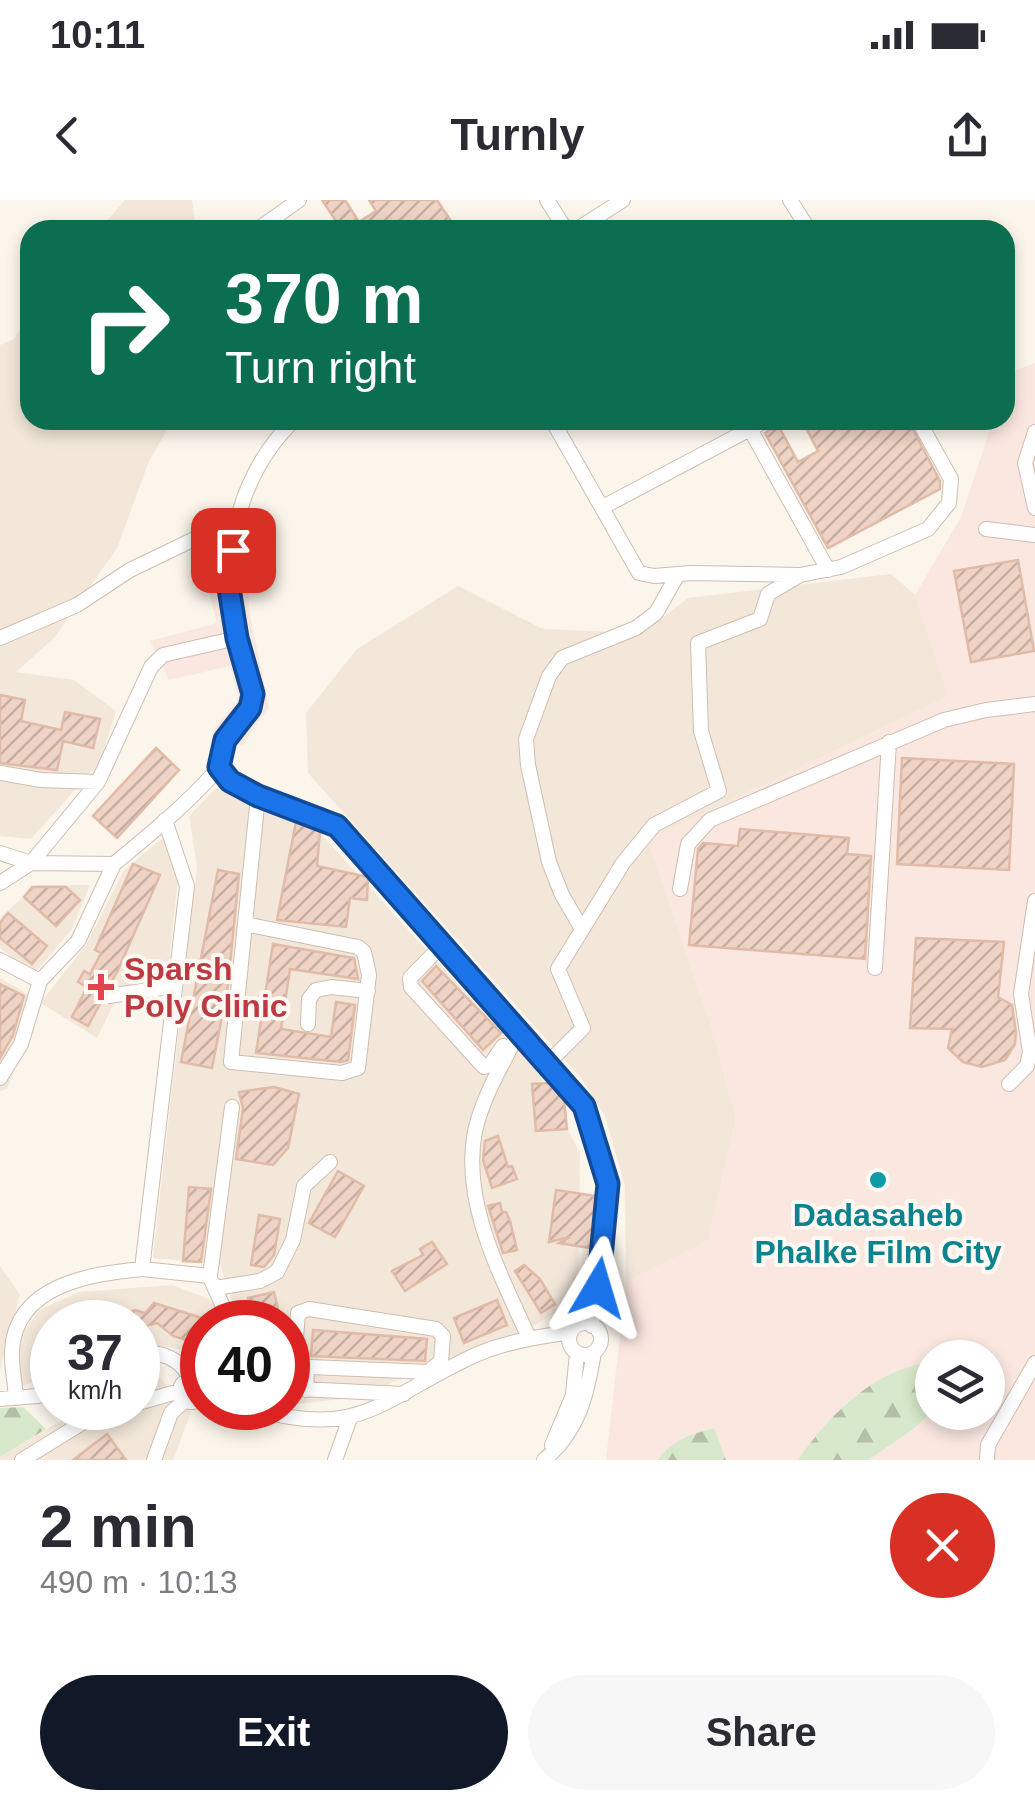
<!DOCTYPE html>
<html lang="en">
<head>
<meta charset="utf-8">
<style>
	body { margin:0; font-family:Arial,sans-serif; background:#f7f7f7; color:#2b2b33; height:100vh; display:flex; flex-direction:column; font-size:38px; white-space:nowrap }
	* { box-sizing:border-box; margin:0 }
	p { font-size:32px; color:#7c7c81 }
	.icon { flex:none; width:55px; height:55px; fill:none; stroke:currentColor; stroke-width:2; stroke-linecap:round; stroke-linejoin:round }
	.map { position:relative; height:1260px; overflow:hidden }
	.drawer { display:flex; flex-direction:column; background:#fff; flex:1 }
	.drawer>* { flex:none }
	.banner { position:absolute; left:20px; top:20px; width:995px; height:210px; border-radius:30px; box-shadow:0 5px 15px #0003; background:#0b6e4f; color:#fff; overflow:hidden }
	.buttons { position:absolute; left:915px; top:1140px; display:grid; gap:20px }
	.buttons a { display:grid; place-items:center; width:90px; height:90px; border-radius:50%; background:#fff; box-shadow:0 5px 15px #0003; font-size:50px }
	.speed { position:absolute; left:30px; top:1100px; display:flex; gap:20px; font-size:50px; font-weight:700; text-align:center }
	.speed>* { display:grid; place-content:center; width:130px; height:130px; border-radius:50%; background:#fff; box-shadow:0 5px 15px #0003; line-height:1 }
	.speed small { font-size:25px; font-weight:400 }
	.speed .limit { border:15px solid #d22; background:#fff; color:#111 }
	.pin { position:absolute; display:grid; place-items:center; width:85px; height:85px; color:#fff; margin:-42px; border-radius:20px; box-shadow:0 5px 15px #0006 }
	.me { position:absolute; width:110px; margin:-55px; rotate:7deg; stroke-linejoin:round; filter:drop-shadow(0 0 8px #0008) }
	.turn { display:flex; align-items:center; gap:35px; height:210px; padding:0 40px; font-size:45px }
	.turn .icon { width:130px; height:130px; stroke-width:2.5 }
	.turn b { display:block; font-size:70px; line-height:85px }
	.round { display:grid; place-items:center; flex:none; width:105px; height:105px; border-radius:52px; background:#f7f7f7 }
	.headline { display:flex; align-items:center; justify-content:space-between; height:170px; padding:0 40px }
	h1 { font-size:60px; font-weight:800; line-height:75px }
	.cta { display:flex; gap:20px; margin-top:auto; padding:20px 40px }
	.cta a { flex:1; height:115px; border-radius:60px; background:#111827; color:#fff; font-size:40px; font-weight:800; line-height:115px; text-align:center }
	.cta a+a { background:#f7f7f7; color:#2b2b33 }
	.status { display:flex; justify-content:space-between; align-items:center; height:70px; padding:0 50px; background:#fff; direction:ltr }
	.status svg { height:28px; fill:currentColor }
	header { display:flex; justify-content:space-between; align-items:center; height:130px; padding:0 40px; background:#fff; font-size:45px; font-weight:800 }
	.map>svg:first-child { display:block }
</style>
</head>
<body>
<div class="status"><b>10:11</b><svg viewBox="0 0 49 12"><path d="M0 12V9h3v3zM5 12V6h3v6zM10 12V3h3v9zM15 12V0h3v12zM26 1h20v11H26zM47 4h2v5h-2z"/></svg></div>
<header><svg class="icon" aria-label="back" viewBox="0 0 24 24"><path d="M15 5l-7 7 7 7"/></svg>Turnly<svg class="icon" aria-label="share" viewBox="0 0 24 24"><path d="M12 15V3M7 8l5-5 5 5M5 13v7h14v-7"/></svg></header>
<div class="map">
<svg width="1035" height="1260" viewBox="0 0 1035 1260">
	<defs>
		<pattern id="forest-firs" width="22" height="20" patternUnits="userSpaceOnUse" patternTransform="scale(2.5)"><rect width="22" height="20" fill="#d7e9ca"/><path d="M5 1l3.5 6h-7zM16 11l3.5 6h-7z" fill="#b3c0a6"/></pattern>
		<pattern id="building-hatch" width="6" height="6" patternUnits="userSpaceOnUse" patternTransform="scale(2.5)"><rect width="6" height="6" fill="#efd4c5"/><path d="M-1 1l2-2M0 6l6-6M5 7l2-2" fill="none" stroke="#c6afa2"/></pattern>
	</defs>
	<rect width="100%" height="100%" fill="#fbf5eb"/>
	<path fill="#f3e7da" d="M125,0H192L196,30H99Z
		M30,113V220H164L167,230L149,261L117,348L54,438L16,472L74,480L116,511L100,562L31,639L0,636V145L14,139Z
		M891,374L915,395L949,496L648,640L713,831L736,919L708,1041L626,1082L625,986L605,916L580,877L308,573L306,513L357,449L458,386L543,429L643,433L688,398Z
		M221,583L319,632L537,871L580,953L578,1100L526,1130L453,1156L359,1197L288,1205V1122H239L220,1064L153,1058L197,667L189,616Z
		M163,638L178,678L167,778L117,797L97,838L41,803L7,889L0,891V778L41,802L86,745L124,670Z
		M36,685H90L72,729L34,774L0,748V718Z
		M0,1066L20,1095L0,1170Z
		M172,1085L209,1099L222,1116L224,1122H202V1153L138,1143V1122H52V1174L18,1188L8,1169L20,1137L39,1110L79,1092Z
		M159,1177L191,1212L173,1260H0V1257L82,1208H138V1185Z"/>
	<path fill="#fae7e0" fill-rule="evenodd" d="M1035,163V1260H606L626,1082L708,1040L736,919L713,831L648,640L949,496L915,395L961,317L993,220H1005V184L1009,173ZM932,1158H988V1212H932Z
		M247,383L250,415L269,507L242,546L212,531L239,499L230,466L169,480L150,441L217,423L208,389Z"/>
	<path fill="url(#forest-firs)" d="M922,1164L932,1212L912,1230L868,1260H798C827,1218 870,1173 922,1164Z
		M23,1207L46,1229L0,1257V1208Z
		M714,1228L726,1260H658C671,1240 692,1234 714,1228Z"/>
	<path fill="url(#building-hatch)" stroke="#e0bba7" stroke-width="2.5" d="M322,0H345L359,22L376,11L369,0H437L457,30H342Z
		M802,220H908L940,281V289L828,348L765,233L778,225L798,262L818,251Z
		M1018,360L1034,451L971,462L954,371Z
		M0,495L25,500L21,521L61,530L65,512L100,519L93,548L63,541L57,570L0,563Z
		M156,548L179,570L117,638L93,616Z
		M902,558L1014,564L1009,670L897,664Z
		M296,622L320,631L317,666L368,677L367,700L350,698L346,727L277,720Z
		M740,629L849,638L847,654L871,656L865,759L689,745L698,649L703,643L738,646Z
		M133,664L160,675L118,770L110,785L100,791L101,802L88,826L72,817L87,787L78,782L84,771L90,774L101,753L95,750Z
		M218,670L239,674L228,785L212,868L181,862Z
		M32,687H66L80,700L56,726L24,697Z
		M8,713L47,746L32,764L0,738V723Z
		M916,738L1004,742L998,797L1012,805L1016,833L1015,844L1005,860L982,867L963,862L948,848L952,829L910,828Z
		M273,744L354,758L358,779L290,769L281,829L331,837L336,802L355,805L348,860L341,862L256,853Z
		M436,766L501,833L483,850L422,781Z
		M0,784L24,796L13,835L0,858Z
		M549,883L564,900L567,929L536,931L532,884Z
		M274,887L299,894L288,948L273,965L236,959L243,908L239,892Z
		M498,936L508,967L512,966L517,979L492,988L483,960L485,941Z
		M338,971L364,986L335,1037L309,1023Z
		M189,987L211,989L201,1062L183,1061Z
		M556,990L596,996L590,1048L559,1043L570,1037L549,1042Z
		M500,1003L502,1012H506L510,1021L517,1050L503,1053L488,1006Z
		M259,1015L280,1019L274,1055L264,1067L251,1065Z
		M432,1042L447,1064L405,1091L392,1071L423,1055L420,1049Z
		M524,1065L540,1079L555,1104L541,1113L515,1071Z
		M274,1092L281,1122H253L248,1098Z
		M497,1100L507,1125L464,1143L454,1118Z
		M154,1103L202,1118V1145L173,1136L157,1123L138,1128V1122H109L135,1110L145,1113Z
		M313,1130L427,1139L425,1161L311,1156Z
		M107,1234L126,1260H73Z"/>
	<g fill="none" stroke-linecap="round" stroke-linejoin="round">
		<defs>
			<path id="minor" d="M547,0L566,30
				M790,0L809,30
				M257,30L299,0
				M576,30L623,0
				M552,220L639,373L654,376L691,373L800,375L841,367L928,329L949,303L951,279L918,220
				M750,229L828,370
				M1035,232L1025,263L1035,308
				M603,307L767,220
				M986,329L1035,335
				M0,438L77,405L130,370L238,318
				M219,567L229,581L258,596L337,626L584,906L608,984L592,1126
				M0,573L41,580L98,582
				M165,620L187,686L142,1069L210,1076L232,907
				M0,653L31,663L114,664C149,635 186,605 216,571C224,561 221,546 228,536C235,526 247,517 251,505C258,486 242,458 237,439C219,360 236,277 294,220
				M0,683L31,663L98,582L151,467L163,455L237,438
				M680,689L688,644L710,620L944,520L986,510L1035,504
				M245,724L358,747L364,752L369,775L358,868L342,873L231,862L258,596
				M582,729L562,695L549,662L528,565L526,539L549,476L562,458L636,428L656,413L678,374
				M443,744L410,778L411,787L484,867L491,864L503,846
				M0,760L40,781L78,741L114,664
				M875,768L889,542
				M109,796L175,786
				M308,824L309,799L316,790L331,787L368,791
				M519,832C503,863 483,896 475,931C461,1003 501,1075 529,1138
				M547,864L583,828L558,769L623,663L654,625L719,591L701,531L698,443L760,419L768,394L800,375
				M0,878L21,844L40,781
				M1009,884L1027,866L1030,852L1021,794L1035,701
				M212,1082L230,1122
				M215,1088L260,1081L277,1072L293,1040L304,986L330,962
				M569 1139a16 16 0 1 1 32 0a16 16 0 1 1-32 0Z
				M138,1153C161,1151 181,1158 191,1180
				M180 1191a11 11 0 1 1 22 0a11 11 0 1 1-22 0Z
				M306,1190L307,1171L310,1167L428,1172L441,1161L443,1136L436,1129L309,1109L298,1113L294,1162L300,1189L404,1194
				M16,1198C15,1182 11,1165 12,1150C16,1084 92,1074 142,1069
				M0,1199L38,1196L52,1190
				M138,1203L180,1191
				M252,1208C358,1240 379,1201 467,1159C499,1143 536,1137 571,1132
				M552,1245L573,1195L577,1153
				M22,1260L87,1220L124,1208
				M154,1260L171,1213L185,1200
				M335,1260L350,1218
				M544,1260C579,1231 587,1195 594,1152
				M987,1260L988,1245L1035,1163"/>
		</defs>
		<use href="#minor" stroke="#cdbdb2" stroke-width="16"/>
		<use href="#minor" stroke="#fff" stroke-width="14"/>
	</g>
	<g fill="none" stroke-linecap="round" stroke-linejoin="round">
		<defs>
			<path id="route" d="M233,350L228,382L237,438L253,494L250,508L225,540L219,567L230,581L258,596L337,626L584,906L608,984L598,1088"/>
		</defs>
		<use href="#route" stroke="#114b97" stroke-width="25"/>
		<use href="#route" stroke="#1a73e8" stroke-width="18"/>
	</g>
	<path fill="#e0444e" stroke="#fef9f2" stroke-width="4" d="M96 772h10v10h10v10h-10v10h-10v-10h-10v-10h10z"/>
	<circle fill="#0f9aa8" stroke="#fef9f2" stroke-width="4" cx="878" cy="980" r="10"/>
	<g text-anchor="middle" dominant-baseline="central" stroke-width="8" stroke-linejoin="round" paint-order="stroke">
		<g font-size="32" font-weight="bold" fill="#be3a42" stroke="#fef9f2" text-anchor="start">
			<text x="124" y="769">Sparsh<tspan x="124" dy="37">Poly Clinic</tspan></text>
		</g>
		<g font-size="32" font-weight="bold" fill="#0d838f" stroke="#fef9f2">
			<text x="878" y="1015">Dadasaheb<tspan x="878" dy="37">Phalke Film City</tspan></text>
		</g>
	</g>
</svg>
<div class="buttons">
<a><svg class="icon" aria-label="layers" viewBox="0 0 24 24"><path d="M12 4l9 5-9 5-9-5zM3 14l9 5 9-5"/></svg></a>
</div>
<div class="speed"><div>37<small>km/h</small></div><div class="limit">40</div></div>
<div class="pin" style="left:233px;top:350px;background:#d93025"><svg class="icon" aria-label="arrive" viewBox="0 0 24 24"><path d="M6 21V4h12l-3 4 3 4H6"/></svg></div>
<svg class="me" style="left:598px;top:1088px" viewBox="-20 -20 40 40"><path d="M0-17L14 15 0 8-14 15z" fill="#1a73e8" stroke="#fff" stroke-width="4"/></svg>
<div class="banner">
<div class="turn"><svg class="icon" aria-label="right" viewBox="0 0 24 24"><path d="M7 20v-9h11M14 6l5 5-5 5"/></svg><div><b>370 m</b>Turn right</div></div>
</div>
</div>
<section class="drawer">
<div class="headline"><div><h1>2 min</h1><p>490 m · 10:13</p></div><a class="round" style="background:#d93025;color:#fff"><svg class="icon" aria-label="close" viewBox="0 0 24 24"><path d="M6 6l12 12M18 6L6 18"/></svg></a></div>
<div class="cta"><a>Exit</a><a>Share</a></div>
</section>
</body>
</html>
